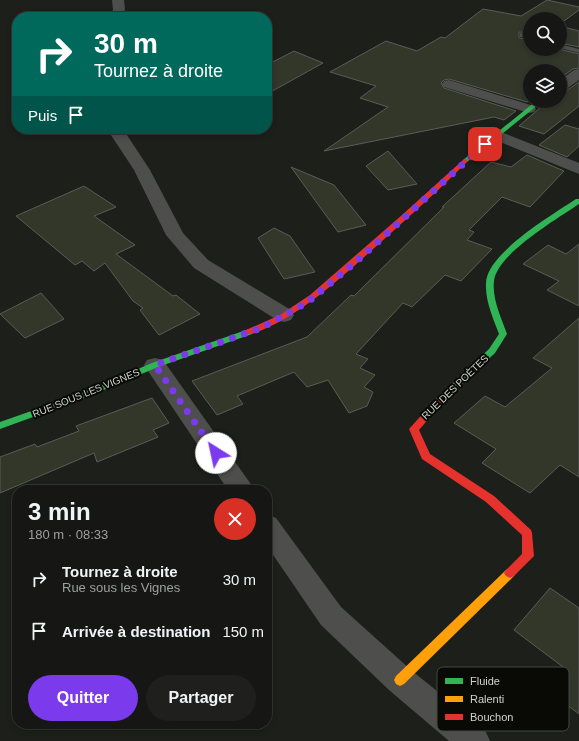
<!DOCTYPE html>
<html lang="fr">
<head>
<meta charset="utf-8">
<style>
	body { margin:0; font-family:Helvetica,sans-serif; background:#1f201d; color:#f1f3f6; height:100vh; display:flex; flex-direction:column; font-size:15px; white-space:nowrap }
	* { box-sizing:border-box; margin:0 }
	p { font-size:13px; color:#9e9fa0 }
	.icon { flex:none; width:22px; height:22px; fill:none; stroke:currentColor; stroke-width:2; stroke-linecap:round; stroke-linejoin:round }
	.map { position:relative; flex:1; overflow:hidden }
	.panel { position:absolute; left:12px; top:485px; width:260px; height:244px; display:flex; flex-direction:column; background:#161714; border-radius:16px; box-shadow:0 2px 6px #0003,0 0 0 1px #353634 }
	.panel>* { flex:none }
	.top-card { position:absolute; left:12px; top:12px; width:260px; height:122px; border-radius:16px; box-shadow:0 2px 6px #0003,0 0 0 1px #353634; background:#00695c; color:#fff; overflow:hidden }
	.controls { position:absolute; left:523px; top:12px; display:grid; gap:8px }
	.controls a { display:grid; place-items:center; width:44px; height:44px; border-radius:50%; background:#161714; box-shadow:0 2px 6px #0003,0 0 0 1px #353634; font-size:20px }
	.pin { position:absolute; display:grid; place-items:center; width:34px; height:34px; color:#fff; margin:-17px; border-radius:8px; box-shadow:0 2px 6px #0006 }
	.me { position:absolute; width:44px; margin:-22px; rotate:325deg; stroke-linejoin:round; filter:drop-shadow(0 0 3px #0008) }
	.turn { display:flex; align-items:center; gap:14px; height:84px; padding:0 16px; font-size:18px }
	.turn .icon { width:52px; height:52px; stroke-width:2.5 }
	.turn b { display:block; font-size:28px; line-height:34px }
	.then { display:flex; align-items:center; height:38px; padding:0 16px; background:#0003; gap:8px; font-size:15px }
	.round { display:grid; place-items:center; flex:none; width:42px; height:42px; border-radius:21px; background:#1f201d }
	.overview { display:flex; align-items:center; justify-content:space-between; height:68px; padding:0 16px }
	h1 { font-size:24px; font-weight:700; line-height:30px }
	.action { display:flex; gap:8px; margin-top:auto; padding:8px 16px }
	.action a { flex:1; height:46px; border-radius:24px; background:#7c3aed; color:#fff; font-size:16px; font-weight:700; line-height:46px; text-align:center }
	.action a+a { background:#1f201d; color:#f1f3f6 }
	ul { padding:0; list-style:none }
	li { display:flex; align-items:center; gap:12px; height:52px; padding:0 16px }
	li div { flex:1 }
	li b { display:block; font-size:15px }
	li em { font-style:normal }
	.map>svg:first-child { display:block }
</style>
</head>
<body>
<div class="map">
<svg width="579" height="741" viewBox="0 0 579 741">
	<rect width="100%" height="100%" fill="#1d1f1a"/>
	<path fill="#33372a" stroke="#5a5c57" d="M547,0L579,7V10L560,24V19H530V33L519,32V38L530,40V49H559L579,54V68L573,69L560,78V71H530V100L527,102L449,79L444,80L441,83L444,88L516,111L504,120L494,117L324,151L388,107L360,98L376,86L330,72L386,41L417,51L441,37L445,38L483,9L521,16Z
		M560,26L579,31V47L560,43Z
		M294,51L323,63L267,94V65Z
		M579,82V106L544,134L519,126L548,101H560V92L566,91Z
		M565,125L579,129V146L567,157L539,145Z
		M388,151L417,184L388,190L366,166Z
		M527,155L564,171L530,207L502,197L469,230L474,232L467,240L492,249L461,281L445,275L412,307L403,303L356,354L368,359L360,368L375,375L364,387L373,392L367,406L349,413L328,380L307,387L294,372L237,396L243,404L217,415L192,381L307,337L351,295L354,296L444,207H442L491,162L511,167Z
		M291,167L334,185L366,225L338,232Z
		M84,186L116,207L94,216L135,245L116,254L173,296L176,295L200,314L159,335L140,310L143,308L133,301L105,263L94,271L82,261L75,265L16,216Z
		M274,228L290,236L315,272L284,279L258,238Z
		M579,244V306L547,290L559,281L523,264L548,245L566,254Z
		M41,293L64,319L25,338L0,314Z
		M579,318V477L560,465L530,493L482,463L496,449L454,423L485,396L505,407L552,368L533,358Z
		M152,398L169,423L153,430L158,437L97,462L94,453L0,493V457L35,444L37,447L79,431L76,426Z
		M550,588L579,608V714L550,692L567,670L514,630Z"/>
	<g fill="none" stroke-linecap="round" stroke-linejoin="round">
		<path fill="#4e4f4c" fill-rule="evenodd" d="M520,33L530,35V39L520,37Z
			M560,44L579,49V53L560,48Z"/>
		<path fill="#4e4f4c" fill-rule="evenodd" d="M112,0H124L125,10L120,17H108L113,10Z
			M579,69V80L565,90L560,91V80L574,70Z
			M449,80L534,106L536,109L534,112L529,113L444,87L442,84L444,81Z
			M107,129H123L150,170L183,233L208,260L291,310L294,315L291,320L284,322L277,320L194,268L166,235L134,170Z
			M496,130L579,163V174L490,138L488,135L490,132Z
			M155,358L163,360L255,490H228L144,365L147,360Z
			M267,514L276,518L341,607L411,670L485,730L490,741H449L389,690L321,625L267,546Z"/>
		<path fill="#30b455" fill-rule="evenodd" d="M536,101H543L467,162H463V160Z
			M576,199H579V204C557,219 497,254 494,281C492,299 501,317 507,334L495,353L442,403H436L434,401L436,399L489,349L499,334C493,318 485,301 486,283C487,253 552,215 576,199Z
			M249,329L253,332L252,334L158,367L80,400L0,429V422L74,396L152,363Z"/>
		<path fill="#ff9f0a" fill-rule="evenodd" d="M510,568L514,570L516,573L514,576L404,684L400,686L396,684L394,680L396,676L506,570Z"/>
		<path fill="#e5322d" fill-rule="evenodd" d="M465,159L467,160V162C436,193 403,222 371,251C337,281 303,313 260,331C256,333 251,335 246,334L245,332L246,330L280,315L310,295L402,215L463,160Z
			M439,398L442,399L444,401L442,403L419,430L430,454L494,496L531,530L532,533L534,556L514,576L510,578L506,576L504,573L506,570L522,554V535L486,502L422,459L409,429L436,399Z"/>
	</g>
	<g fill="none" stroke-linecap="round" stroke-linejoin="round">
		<path stroke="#7c3aed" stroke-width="7" stroke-dasharray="0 12.6" d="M216,453L155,365L261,328L308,302L358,260L485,144"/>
	</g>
	<g text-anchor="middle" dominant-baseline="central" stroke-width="4" stroke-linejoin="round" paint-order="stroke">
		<g font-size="10" fill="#d0d2cc" stroke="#090a06">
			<text transform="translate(455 387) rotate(-44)">RUE DES POÈTES</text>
			<text transform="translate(86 393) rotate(-22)">RUE SOUS LES VIGNES</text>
		</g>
	</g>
	<rect x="437" y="667" width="132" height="64" rx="6" fill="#090a06" stroke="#454641" stroke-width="1"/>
	<rect x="445" y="678" width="18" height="6" fill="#30b455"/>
	<rect x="445" y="696" width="18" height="6" fill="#ff9f0a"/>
	<rect x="445" y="714" width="18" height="6" fill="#e5322d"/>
	<g font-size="11" fill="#d0d2cc">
		<text x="470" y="685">Fluide</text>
		<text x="470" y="703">Ralenti</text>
		<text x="470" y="721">Bouchon</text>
	</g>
</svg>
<div class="controls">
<a><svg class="icon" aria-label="search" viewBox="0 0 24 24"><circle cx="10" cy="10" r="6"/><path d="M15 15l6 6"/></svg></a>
<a><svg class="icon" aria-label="layers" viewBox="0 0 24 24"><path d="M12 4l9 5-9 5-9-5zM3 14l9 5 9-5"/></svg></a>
</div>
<div class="pin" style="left:485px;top:144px;background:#d93025"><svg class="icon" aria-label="arrive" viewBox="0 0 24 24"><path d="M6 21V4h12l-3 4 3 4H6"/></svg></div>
<svg class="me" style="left:216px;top:453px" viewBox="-20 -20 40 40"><circle r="19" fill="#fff"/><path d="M0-13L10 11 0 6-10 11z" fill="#7c3aed"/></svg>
<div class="top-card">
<div class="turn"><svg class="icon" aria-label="right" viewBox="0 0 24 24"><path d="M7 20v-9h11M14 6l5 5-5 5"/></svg><div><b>30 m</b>Tournez à droite</div></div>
<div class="then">Puis<svg class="icon" aria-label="arrive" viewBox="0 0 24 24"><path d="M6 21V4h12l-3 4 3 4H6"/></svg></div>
</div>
<section class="panel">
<div class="overview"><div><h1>3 min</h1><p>180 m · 08:33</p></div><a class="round" style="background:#d93025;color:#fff"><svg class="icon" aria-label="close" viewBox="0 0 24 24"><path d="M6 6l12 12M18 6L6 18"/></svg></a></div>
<ul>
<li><svg class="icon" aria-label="right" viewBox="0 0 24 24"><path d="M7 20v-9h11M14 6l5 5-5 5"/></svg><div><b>Tournez à droite</b><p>Rue sous les Vignes</p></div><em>30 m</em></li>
<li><svg class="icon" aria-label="arrive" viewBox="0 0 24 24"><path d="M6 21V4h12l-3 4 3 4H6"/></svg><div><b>Arrivée à destination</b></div><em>150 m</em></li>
</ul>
<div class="action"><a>Quitter</a><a>Partager</a></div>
</section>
</div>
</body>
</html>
